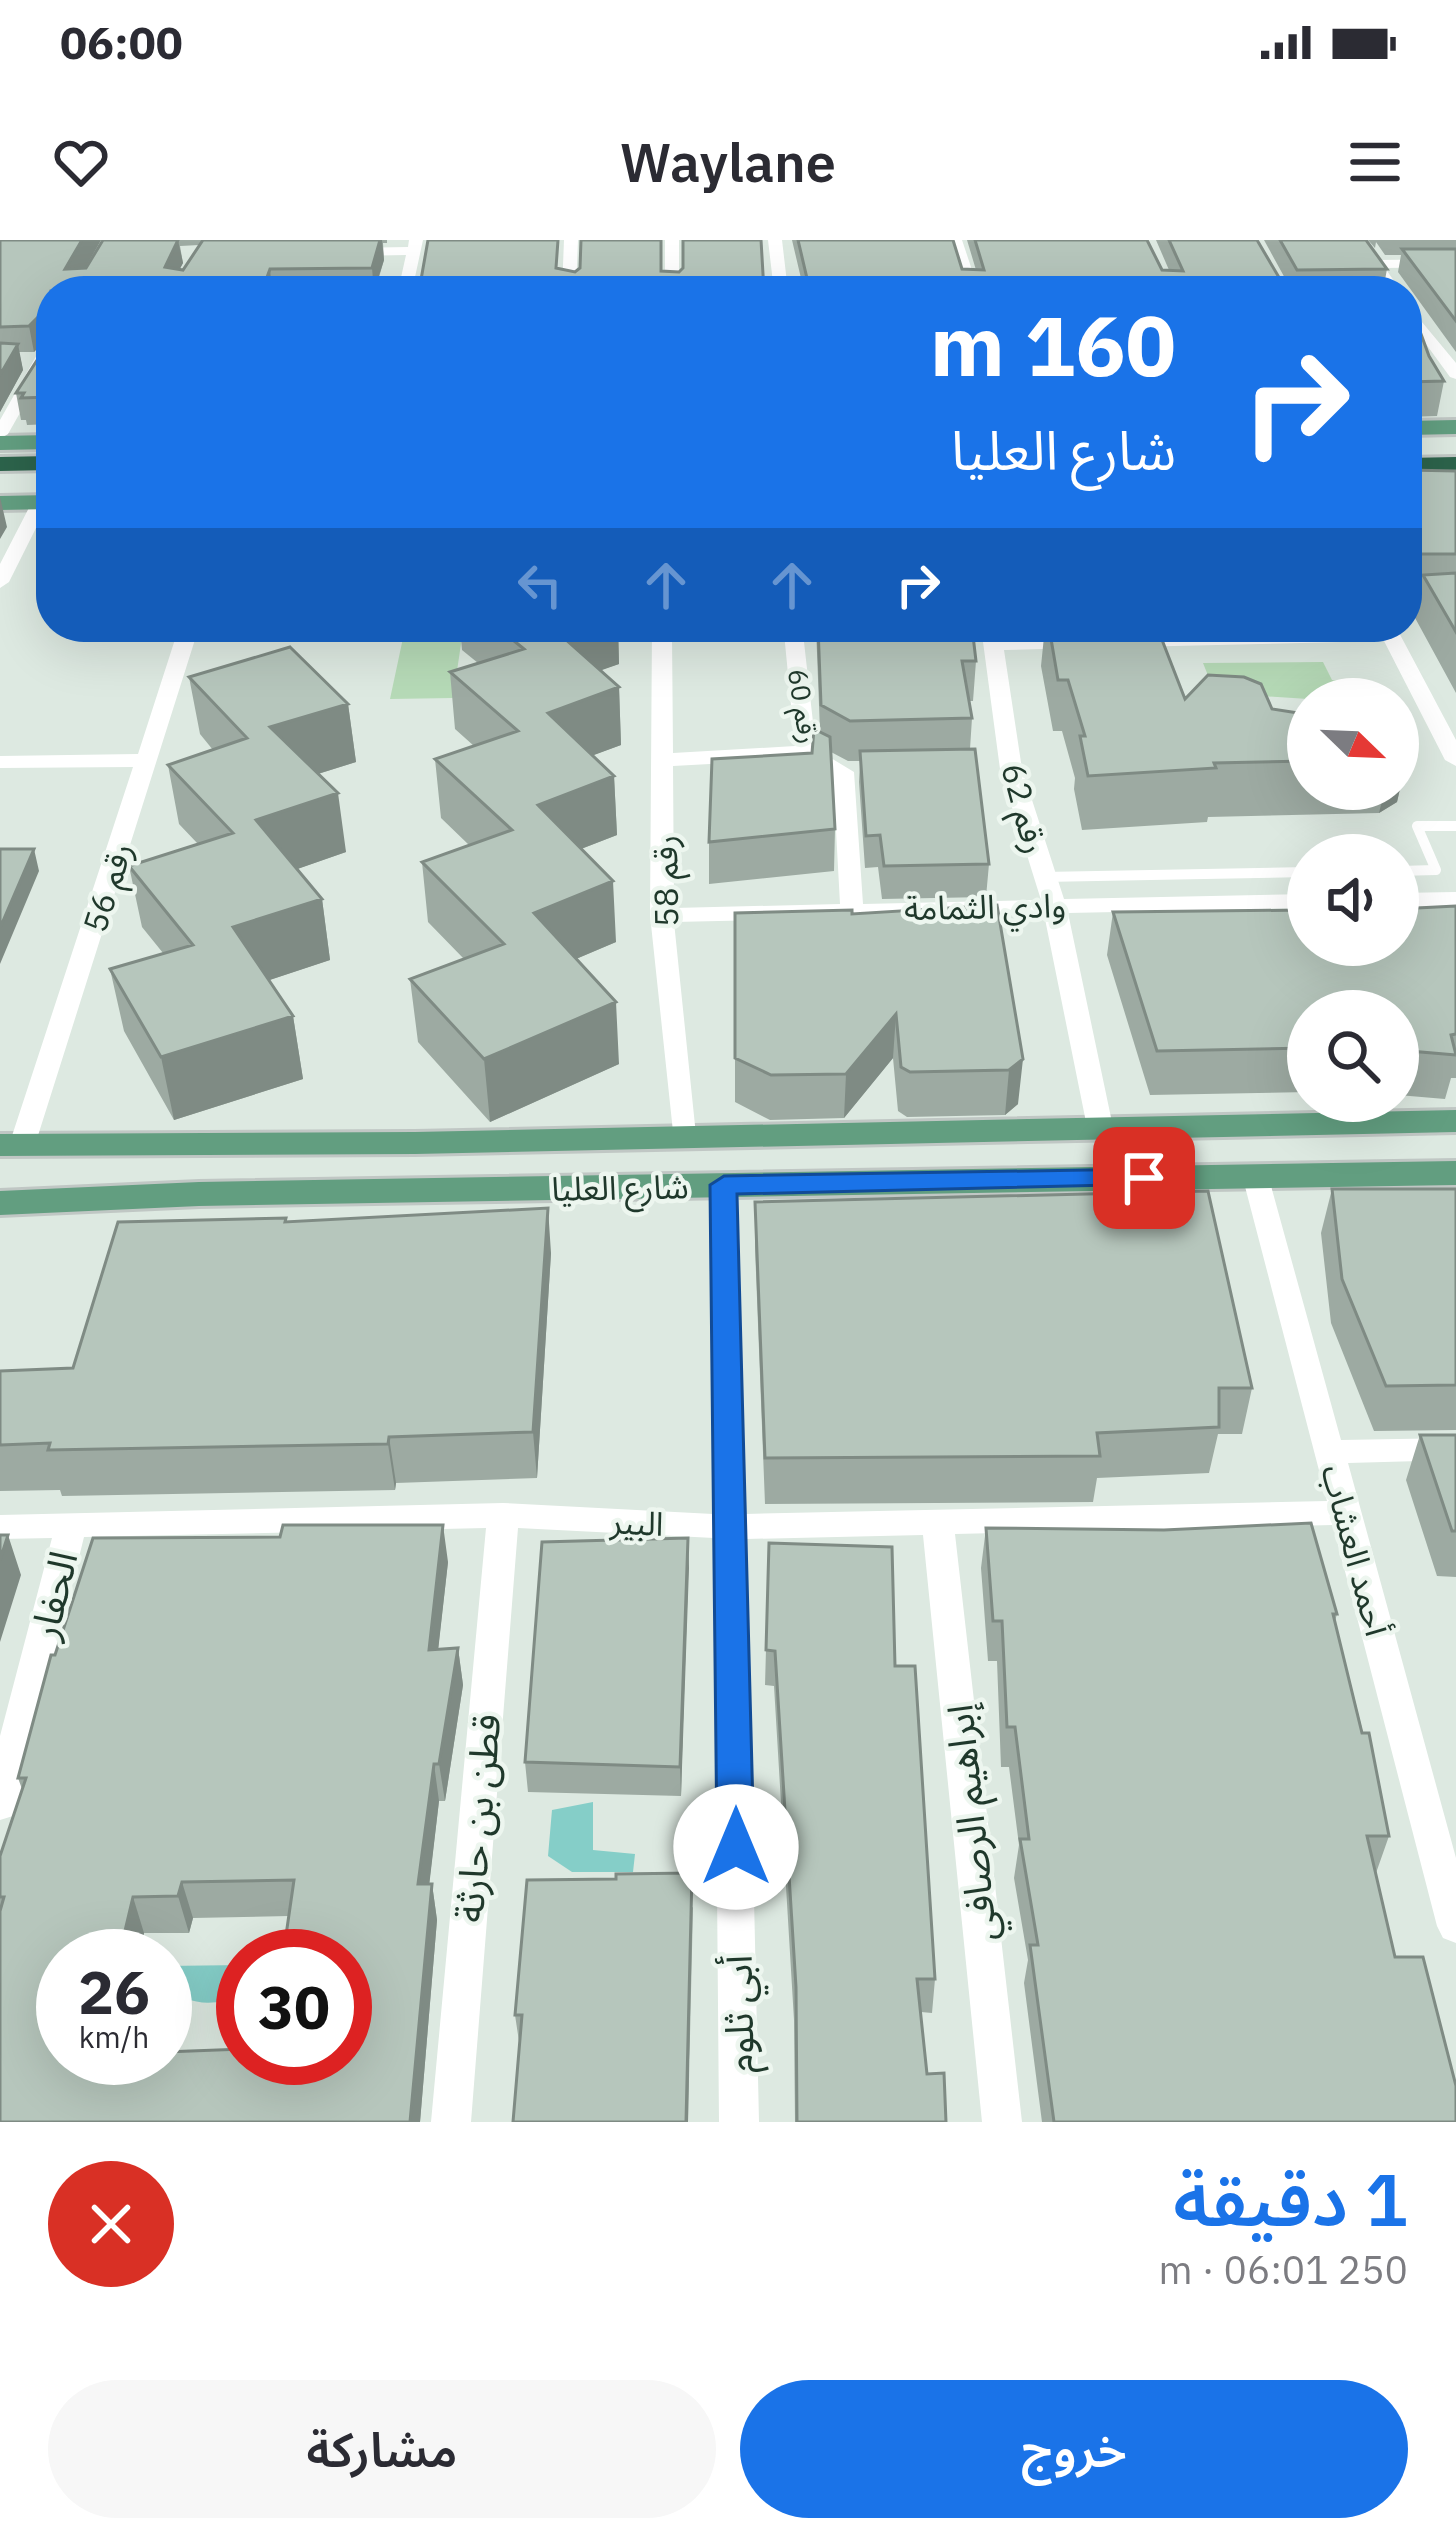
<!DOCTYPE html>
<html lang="ar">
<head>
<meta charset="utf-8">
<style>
	body { margin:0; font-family:"IBM Plex Sans","Noto Sans Arabic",sans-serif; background:#f7f7f7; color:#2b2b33; direction:rtl; height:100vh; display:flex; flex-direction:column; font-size:45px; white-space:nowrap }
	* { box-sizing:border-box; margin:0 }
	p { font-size:39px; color:#7c7c81 }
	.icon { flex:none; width:66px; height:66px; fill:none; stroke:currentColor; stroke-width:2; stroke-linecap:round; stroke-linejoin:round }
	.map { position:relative; height:1882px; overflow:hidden; direction:ltr }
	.side { display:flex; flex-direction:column; background:#fff; flex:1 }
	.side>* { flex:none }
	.hud { position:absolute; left:36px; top:36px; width:1386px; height:366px; border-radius:48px; box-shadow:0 12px 48px #0002; direction:rtl; background:#1a73e8; color:#fff; overflow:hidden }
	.needle { width:78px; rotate:113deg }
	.tools { position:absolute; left:1287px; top:438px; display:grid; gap:24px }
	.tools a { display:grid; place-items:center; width:132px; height:132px; border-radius:50%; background:#fff; box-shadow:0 12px 48px #0002; font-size:60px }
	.speed { position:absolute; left:36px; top:1689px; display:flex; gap:24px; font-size:60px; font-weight:700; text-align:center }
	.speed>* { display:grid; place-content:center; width:156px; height:156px; border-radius:50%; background:#fff; box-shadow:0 12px 48px #0002; line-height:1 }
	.speed small { font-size:30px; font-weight:400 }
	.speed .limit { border:18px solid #d22; background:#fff; color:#111 }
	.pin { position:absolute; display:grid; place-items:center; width:102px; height:102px; color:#fff; margin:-51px; border-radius:24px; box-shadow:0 6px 18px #0006 }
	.me { position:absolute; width:132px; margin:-66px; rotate:0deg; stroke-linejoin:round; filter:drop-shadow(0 0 9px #0008) }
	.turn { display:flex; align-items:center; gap:42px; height:252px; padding:0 48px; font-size:54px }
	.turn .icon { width:156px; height:156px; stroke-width:2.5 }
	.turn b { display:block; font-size:84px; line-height:102px }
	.lanes { display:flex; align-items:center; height:114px; padding:0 48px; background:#0003; justify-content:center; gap:60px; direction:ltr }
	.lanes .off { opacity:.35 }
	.round { display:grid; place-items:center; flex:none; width:126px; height:126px; border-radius:63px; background:#f7f7f7 }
	.head { display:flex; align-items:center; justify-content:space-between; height:204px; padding:0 48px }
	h1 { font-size:72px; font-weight:600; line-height:90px; color:#1a73e8 }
	.primary-button { display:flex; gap:24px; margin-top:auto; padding:24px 48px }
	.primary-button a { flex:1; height:138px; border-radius:72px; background:#1a73e8; color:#fff; font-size:48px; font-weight:600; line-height:138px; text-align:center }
	.primary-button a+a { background:#f7f7f7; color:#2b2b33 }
	.status { display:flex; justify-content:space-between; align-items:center; height:84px; padding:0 60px; background:#fff; direction:ltr }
	.status svg { height:33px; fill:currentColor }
	header { display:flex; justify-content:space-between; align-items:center; height:156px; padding:0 48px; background:#fff; font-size:54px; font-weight:600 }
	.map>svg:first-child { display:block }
</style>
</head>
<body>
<div class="status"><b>06:00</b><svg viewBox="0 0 49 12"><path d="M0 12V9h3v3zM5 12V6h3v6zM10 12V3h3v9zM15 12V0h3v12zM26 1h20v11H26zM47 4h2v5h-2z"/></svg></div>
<header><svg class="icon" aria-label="menu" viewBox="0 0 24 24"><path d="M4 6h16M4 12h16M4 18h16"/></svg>Waylane<svg class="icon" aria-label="heart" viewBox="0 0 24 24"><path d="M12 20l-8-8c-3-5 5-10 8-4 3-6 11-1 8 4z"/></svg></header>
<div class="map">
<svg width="1456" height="1882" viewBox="0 0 1456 1882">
	<rect width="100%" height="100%" fill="#dde9e1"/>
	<path fill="#b6dab7" d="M462,397L453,458L390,459L403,398Z
		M1323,422L1332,440L1373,442L1379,453L1308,459L1215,453L1203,423Z"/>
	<path fill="#85cec8" d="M593,1562V1610L635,1614L633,1632H572L548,1616L552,1570Z
		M243,1725V1757C212,1765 187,1768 165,1742V1726Z"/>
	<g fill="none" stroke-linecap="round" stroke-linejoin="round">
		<defs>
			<path id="primary" d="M1456,180V194L1407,195V181Z
				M51,195V209L0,210V196Z
				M51,255V269L0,270V256Z
				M1456,870V892L415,914L0,916V894L415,892Z
				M1456,921V945L199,966L0,975V951L199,942Z"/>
			<path id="highway" d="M51,216V230L0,231V217Z
				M1456,217V231L1407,232V218Z"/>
		</defs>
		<use href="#primary" stroke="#c0c7c4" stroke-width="6"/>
		<use href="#highway" stroke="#c0c7c4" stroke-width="6"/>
		<path stroke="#fff" stroke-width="10" d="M1398,631L1436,630L1417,586H1456
			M1043,637L1308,632"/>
		<path fill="#fff" fill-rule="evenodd" d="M409,0H423L412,51H398L406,15L351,16L344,12L351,8L408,7Z
			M564,0H578L576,51H562Z
			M665,0H679V51H665Z
			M768,0H782L788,51H774Z
			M948,0H962L979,51H965Z
			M1350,0H1364L1378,20L1456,19V27L1385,28L1401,51H1387Z
			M1407,64L1456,123V139L1450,137L1407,78Z
			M51,99V118L8,194L0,199V180L43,104Z
			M34,258L49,262L9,342L0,348V324Z
			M1456,359V371L1407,372V360Z
			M179,387H199L35,905L31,911H13L9,905L133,527L0,528V516L138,514Z
			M652,387H827L803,393L816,509L854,532L863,664L1041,660L1000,529L981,387H1001L1002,398L1079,396L1089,402L1079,408L1004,410L1022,529L1064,659L1308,654V668L1068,673L1113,887L1100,895L1087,887L1044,674L674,682L696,895L692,901H674L650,675ZM784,393L795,506L673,513L672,394ZM802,519L833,535L840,664L674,668L673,526Z
			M1376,387H1396L1456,500V526L1445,520L1384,401L1130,407L1120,401L1130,395Z
			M1456,652V666L1398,667V653Z
			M1255,926L1268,935L1341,1200L1456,1198V1220L1348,1223L1456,1618V1703L1443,1698L1437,1686L1333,1285L955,1294L1022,1882H982L923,1295L746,1299L759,1882H719L714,1298L518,1288L471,1882H431L486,1288L84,1297L18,1565L13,1576L0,1580V1496L52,1298L0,1299V1275L503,1263L713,1274L710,945L724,936L738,945L745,1274L1327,1261L1242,935Z"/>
		<use href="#primary" fill="#629e80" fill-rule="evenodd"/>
		<use href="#highway" fill="#2c634b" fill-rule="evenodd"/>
	</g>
	<path fill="#9daaa2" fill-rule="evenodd" d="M0,0H101L85,28L103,0H387V3H383L384,20L375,51H51V184L27,185L26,180H21L16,153L50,100V95L34,112H19L23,130L0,172ZM199,5L183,30H179L183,23L180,6Z
		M792,0H953L962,29L976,30L967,0H1147L1162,30H1169L1156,0H1257L1287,51H804Z
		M1264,0H1366L1387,29L1383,51H1292Z
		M1368,0H1456V112L1398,32L1401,15H1385L1376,2L1375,8Z
		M1407,83L1444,141L1437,176L1407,177Z
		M1407,230L1456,231V453L1414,376L1419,356H1407Z
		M460,387H618L619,424L600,430L619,447L621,505L593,515L614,536L617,595L581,609L616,702L576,719L619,824L490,882L418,802L410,739L464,719L428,682L422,622L469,605L441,578L435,519L474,506L455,489L450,432L478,423L462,410Z
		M816,387L976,421L973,461H969L972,478L970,509L989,624L986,657L882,659L878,627L865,628L859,542L860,521H848L831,512L835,589L834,631L709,644V602L812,513L820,491Z
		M1045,387H1157L1185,459L1272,469L1308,479V549H1398L1409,509L1397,562L1379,573L1208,577L1207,582L1082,590L1074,549L1075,538L1062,491H1053L1041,426Z
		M189,437L348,464L356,522L318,534L346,612L297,629L322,659L330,720L269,740L293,776L303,839L174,880L124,791L110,729L163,713L142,687L129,626L198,604L179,584L168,525L213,510L200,494Z
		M997,665L1018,864L1005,875L907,877L898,871L893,818L844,878L770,880L735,862V673L852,674Z
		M1456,666V838H1451L1445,859L1398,855V771H1308V852L1150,855L1107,715L1113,672L1426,668Z
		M1332,949H1456V1190L1374,1191L1331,1083L1321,993Z
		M755,962L1252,1148L1242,1194H1218L1209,1233L1097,1238L1093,1262L765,1264L755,1007Z
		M286,978L287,982L551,1013L537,1238L396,1243L395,1250L62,1256L60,1250L0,1251V1131L73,1128Z
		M1420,1195H1456V1337L1437,1336L1406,1240Z
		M986,1288L1337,1374L1335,1381L1389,1596L1376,1633L1395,1717L1456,1882H1042L1024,1743L1028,1720L1014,1638L1019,1605L1009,1527H1001L997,1421H988L981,1328Z
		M688,1298L681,1556L528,1552L525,1522Z
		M769,1303L895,1426L935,1739L932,1773L921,1772L927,1834L946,1882H795L794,1780L774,1446L765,1445Z
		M448,1322L438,1409L458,1408L463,1445L445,1561H439L429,1644H432L437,1680L420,1882H0V1616L22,1549L18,1538ZM289,1676L345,1818H63V1716H139L144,1693H189L193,1678Z
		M693,1667L688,1882H513L520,1808L515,1775Z"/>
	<path fill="#7f8b84" d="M82,0H101L72,51L65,29Z
		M178,0L183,23L168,51L165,27Z
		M380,0H382L384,20L374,51L372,28Z
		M270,29L272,51H262Z
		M46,69L51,94L34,112L29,86Z
		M18,104L23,130L0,172V135Z
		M0,257L7,287L0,299Z
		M1416,314L1407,355V341L1411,320Z
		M560,387H618L619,424L557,446L554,389Z
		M619,447L621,505L551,531L548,473Z
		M348,464L356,522L279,546L270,487Z
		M1409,509L1397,562L1379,573L1385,549H1398V516Z
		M614,536L617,595L542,624L538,565Z
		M338,553L346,612L266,640L256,580Z
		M34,609L39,631L0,724V688Z
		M613,641L616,702L538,735L534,673Z
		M322,659L330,720L243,749L233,687Z
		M616,762L619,824L490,882L484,819Z
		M896,774L893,818L844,878L846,834Z
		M293,776L303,839L174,880L161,817Z
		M1023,819L1018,864L1005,875L1009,830Z
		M548,968L551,1013L537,1238L533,1192Z
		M389,1197L396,1243L395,1250L388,1204Z
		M443,1285L448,1322L434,1447L429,1410Z
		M8,1295L21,1335L0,1402V1320Z
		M688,1298L689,1328L681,1556L680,1527Z
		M458,1408L463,1445L445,1561L439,1524Z
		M434,1524L439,1561L425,1681L418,1644Z
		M692,1633L688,1882H686Z
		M182,1642L193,1678L189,1693L178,1656Z
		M432,1644L437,1680L420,1882H410Z
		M133,1657L144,1693L139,1716H119Z"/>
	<path fill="#b6c6bc" stroke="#7f8b84" stroke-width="3" fill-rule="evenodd" d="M0,0H82L65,29L86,28L103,0H178L165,27L183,30L203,0H380L372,28L270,29L262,51H51V157L21,158L24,153H16L50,100V73L46,69L29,86L0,87Z
		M428,0H558L556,28L575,32L580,28L581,0H661V31L679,32L683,28V0H761L764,51H419Z
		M798,0H953L962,29L984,30L975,0H1147L1162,30L1183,31L1169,0H1257L1287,51H810Z
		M1280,0H1366L1387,29L1297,30Z
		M1402,9H1456V81Z
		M1407,83H1417L1429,116L1444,141L1407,142Z
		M0,103L18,104L0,135Z
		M1407,230L1456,231V314H1416L1411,320H1407Z
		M1456,333V392L1423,335Z
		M497,387H560L554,389L619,447L548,473L614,536L538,565L613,641L534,673L616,762L484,819L410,739L504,704L422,622L512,590L435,519L518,491L450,432L524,409Z
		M818,387H972L976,421H962L972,478L850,481L821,465Z
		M1049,387H1157L1185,459L1208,435L1244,437L1261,444L1272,469L1298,473L1308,479V521L1214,523L1216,528L1088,536L1080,496H1085L1068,440H1058Z
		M290,407L348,464L270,487L338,553L256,580L322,659L233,687L293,776L161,817L110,729L193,705L129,626L233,593L168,525L247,498L189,437Z
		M814,489L830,497L835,589L709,602L712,519L812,513Z
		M1398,502L1409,509L1398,516Z
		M975,509L989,624L884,626L880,595L866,596L860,511Z
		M0,609H34L0,688Z
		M997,665L1023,819L1009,830L910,832L901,827L896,774L846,834L771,835L735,818V673L852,670V674Z
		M1456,666V794L1451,795L1456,815L1398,810V771H1308V808L1157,811L1113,672L1308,670V705H1398V669Z
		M1332,949H1456V1145L1386,1146L1342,1039Z
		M1208,951L1252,1148H1219V1187L1097,1193L1100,1216L765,1218L755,962Z
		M548,968L533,1192L389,1197L388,1204L48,1210L50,1203L0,1205V1131L73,1128L118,982L286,978L285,982Z
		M1420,1195H1456V1291H1452Z
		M1311,1283L1337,1374H1333L1362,1493H1369L1389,1596H1367L1395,1717H1423L1456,1846V1882H1054L1030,1705H1038L1020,1599H1029L1015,1487H1007L1002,1381H993L986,1288L1164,1290Z
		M283,1285H443L429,1410L458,1408L439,1524H434L418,1644H432L410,1882H0V1671L4,1657H0V1616L26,1538H18L51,1415H55L93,1298L280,1297ZM294,1640L283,1716H345V1818H243V1809L165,1812V1818H63V1716H119L133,1657L178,1656L182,1642Z
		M0,1295H8L0,1320Z
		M688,1298L680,1527L525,1522L542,1302Z
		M769,1303L892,1307L895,1426H915L935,1739H917L927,1834L944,1833L946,1882H797L796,1747L775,1411L766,1410Z
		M692,1633L686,1882H513L522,1775H515L527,1640L616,1639V1634Z"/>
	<path fill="#1a73e8" stroke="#114b97" stroke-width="3" d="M1144,929L1154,931L1158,938L1154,944L737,954L754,1607L749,1619L736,1624L723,1619L717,1607L710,945L724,936Z"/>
	<g text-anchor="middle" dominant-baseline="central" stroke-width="9" stroke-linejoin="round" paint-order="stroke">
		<g font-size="27" fill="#1f382b" stroke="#edf6ef">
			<text transform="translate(804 466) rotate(81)">رقم 60</text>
		</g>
		<g font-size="33" fill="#1f382b" stroke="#edf6ef">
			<text transform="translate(1025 568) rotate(75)">رقم 62</text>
			<text transform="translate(665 641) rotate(-91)">رقم 58</text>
			<text transform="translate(107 647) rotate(-72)">رقم 56</text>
			<text transform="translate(985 666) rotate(-1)">وادي الثمامة</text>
			<text transform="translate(620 947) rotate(-1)">شارع العليا</text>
			<text transform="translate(637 1282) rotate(3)">البير</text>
			<text transform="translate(1356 1310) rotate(75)">أحمد العشاب</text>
		</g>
		<g font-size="39" fill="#1f382b" stroke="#edf6ef">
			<text transform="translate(53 1355) rotate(-76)">الحفار</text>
			<text transform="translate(477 1578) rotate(-85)">قطن بن حارثة</text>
			<text transform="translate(970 1583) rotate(-96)">إبراهيم الرصافي</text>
			<text transform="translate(738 1774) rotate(-91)">أبي ثلوم</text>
		</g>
	</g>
</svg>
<div class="tools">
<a><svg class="needle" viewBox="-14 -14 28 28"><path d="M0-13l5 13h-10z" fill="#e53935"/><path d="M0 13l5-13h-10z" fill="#7c7c81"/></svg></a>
<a><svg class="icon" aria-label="sound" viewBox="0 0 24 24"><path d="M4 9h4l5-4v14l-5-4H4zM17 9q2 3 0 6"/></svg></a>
<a><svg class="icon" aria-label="search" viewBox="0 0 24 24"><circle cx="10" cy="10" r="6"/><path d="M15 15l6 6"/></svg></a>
</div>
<div class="speed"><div>26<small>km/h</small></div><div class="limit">30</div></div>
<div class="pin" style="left:1144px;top:938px;background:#d93025"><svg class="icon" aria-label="arrive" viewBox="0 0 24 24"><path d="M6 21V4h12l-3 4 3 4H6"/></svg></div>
<svg class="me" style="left:736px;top:1607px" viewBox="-20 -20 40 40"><circle r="19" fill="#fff"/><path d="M0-13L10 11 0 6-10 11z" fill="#1a73e8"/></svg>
<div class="hud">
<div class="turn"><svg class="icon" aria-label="right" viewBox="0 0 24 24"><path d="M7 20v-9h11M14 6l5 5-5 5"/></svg><div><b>160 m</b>شارع العليا</div></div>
<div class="lanes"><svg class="icon off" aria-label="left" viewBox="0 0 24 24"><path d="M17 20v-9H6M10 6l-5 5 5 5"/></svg><svg class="icon off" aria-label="ahead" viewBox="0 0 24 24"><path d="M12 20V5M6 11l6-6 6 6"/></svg><svg class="icon off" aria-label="ahead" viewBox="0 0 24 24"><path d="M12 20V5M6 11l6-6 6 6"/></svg><svg class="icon" aria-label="right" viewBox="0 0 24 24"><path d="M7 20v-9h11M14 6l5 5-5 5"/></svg></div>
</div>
</div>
<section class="side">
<div class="head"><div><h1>1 دقيقة</h1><p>250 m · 06:01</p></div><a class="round" style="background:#d93025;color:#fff"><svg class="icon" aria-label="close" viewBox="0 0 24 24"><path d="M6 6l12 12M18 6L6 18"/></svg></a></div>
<div class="primary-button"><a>خروج</a><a>مشاركة</a></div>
</section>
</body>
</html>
